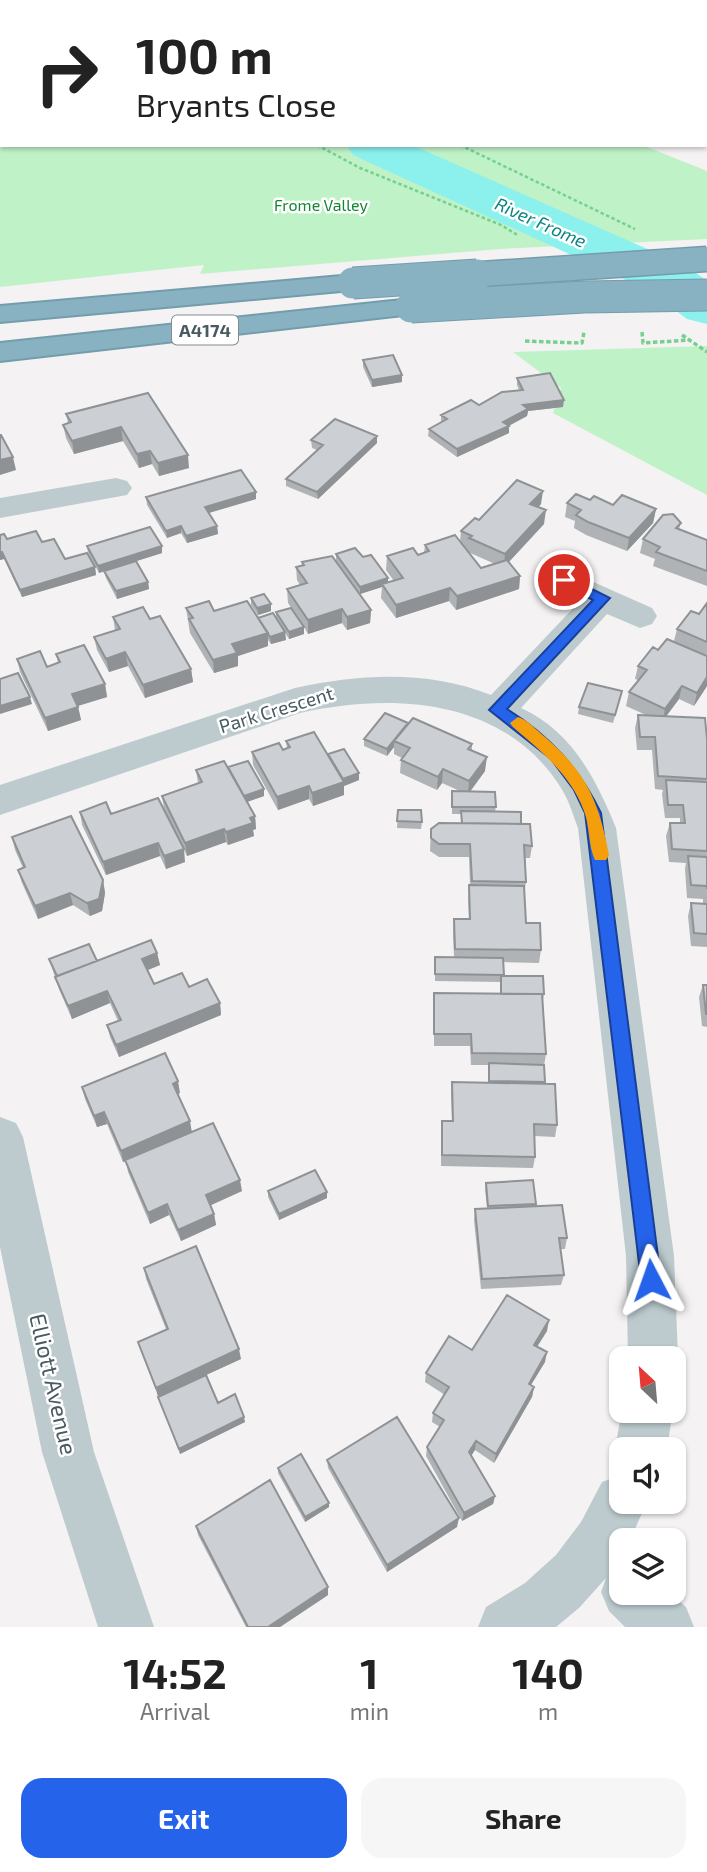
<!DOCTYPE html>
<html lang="en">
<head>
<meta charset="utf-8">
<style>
	body { margin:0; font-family:"Exo 2",sans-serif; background:#f6f6f6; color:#222; height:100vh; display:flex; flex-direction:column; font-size:26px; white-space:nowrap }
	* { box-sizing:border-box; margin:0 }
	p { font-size:23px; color:#767676 }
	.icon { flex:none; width:38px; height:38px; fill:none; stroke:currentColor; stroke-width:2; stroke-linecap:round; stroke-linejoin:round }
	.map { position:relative; height:1627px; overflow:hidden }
	.sheet { display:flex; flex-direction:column; background:#fff; flex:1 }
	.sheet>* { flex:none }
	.guide { position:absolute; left:0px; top:0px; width:707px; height:147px; box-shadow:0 2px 5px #0004; background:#fff; color:#222; overflow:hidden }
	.needle { width:46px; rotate:334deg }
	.controls { position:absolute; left:609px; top:1346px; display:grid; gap:14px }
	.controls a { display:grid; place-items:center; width:77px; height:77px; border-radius:14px; background:#fff; box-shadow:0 2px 5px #0004; font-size:35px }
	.pin { position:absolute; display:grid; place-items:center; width:60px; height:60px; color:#fff; margin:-30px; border:4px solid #fff; border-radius:50%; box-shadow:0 2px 7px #0007 }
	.me { position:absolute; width:77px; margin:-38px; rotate:356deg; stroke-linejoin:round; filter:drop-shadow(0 0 5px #0008) }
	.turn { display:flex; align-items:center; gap:24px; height:147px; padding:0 21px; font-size:32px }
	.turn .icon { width:91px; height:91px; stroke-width:2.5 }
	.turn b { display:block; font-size:49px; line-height:60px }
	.eta { display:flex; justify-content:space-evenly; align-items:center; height:119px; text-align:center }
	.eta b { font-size:42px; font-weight:700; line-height:49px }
	.button { display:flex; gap:14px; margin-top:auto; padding:14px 21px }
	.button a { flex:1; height:80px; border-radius:21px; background:#2563eb; color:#fff; font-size:28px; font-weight:700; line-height:80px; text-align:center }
	.button a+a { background:#f6f6f6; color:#222 }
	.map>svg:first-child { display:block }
</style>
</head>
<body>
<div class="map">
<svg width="707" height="1627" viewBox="0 0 707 1627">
	<rect width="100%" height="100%" fill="#f4f2f2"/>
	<path fill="#c0f2c8" d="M0,0L319,2H2V145H642L707,171V239L500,249L200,274L204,265L0,287Z
		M707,346V495L553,413L561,388L513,352Z"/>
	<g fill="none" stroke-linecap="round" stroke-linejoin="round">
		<path fill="#8cf0ed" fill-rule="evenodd" d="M129,0H173V2H129Z
			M346,145H412L688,267L707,281V324L687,319L650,291L353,155Z"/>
		<defs>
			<path id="highway" d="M353,275L363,277L367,283L363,289L0,322V306Z
				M411,299L421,301L425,307L421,313L0,361V343Z"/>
		</defs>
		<use href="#highway" stroke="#739dad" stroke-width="4"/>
		<path stroke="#76d18f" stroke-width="2.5" stroke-dasharray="3.5 2.5" stroke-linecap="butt" d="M317,145L360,168L501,225L519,236
			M460,145L635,229"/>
		<path stroke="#76d18f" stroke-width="3.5" stroke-dasharray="4.5 2.5" stroke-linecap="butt" d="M642,332L643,343L689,340
			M682,335L707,352
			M525,341L582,343L584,332"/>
		<path fill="#bdcbcf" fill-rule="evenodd" d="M116,478L127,481L132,488L127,495L0,518V498Z
			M564,569L652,608L657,616L652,624L640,628L607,614L521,708C572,731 596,779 616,828L674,1256L678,1358L674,1368V1358H628L626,1256L578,828C573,815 569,800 561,788C505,698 393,692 300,713L0,815V785L295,688C361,674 427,670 491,695L580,601L552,588L547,580L552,572Z
			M0,1117L16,1123L23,1137L94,1452L154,1627H98L42,1452L0,1247Z
			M622,1410H673L667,1449H621V1464L615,1449Z
			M621,1475V1502H647L630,1540H621V1556L611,1572L621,1567V1592H669L686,1607L694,1627H625L609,1611L601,1592L606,1578L579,1608L556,1627H478L486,1607L525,1583L556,1555L581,1522L602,1482Z"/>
		<use href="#highway" fill="#88b2c1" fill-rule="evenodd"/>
		<defs>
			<path id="highway-bridge-far1" d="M451,276L707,259"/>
			<path id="highway-bridge" d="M353,283L477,275
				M411,307L584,297L707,295"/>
		</defs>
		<use href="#highway-bridge-far1" stroke="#739dad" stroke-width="27" stroke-linecap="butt"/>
		<use href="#highway-bridge" stroke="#739dad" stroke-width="33" stroke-linecap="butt"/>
		<use href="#highway-bridge-far1" stroke="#88b2c1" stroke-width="24"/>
		<use href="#highway-bridge" stroke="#88b2c1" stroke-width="31"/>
	</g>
	<path fill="#afb3b6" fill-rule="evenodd" d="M363,360L402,375V382L372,387L363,367Z
		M517,378L563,407L528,411L527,416L509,426V433L457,457L428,436L429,429L441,422V415L479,405L519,390L517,385Z
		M148,393L189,468L159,476L152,464L139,468L123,441L74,454L66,438L63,425L68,423L66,414Z
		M377,436V443L318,499L286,486V479L317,450L312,448L311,440Z
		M256,492V499L209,513L217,526L218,534L187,543L181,533L167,538L147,505L146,497Z
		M590,500L613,505L656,509L653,523L627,551L586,535L574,528L575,521L565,517L567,503Z
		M541,504L538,507L544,524L509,562L520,576L519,589L456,610L449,601L396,618L381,598L382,587L360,594L336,561V554L363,557L388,578V583L394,581L386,570L387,556L418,555L424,553L425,545L460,542L461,531L479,520ZM468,552L495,564L481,568Z
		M681,523L679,529L707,540V586L653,566L655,559L640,553L643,539Z
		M7,539L42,542L65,559L95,567L96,575L22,597L4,559L0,560Z
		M87,546H162V553L136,561L148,582L149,589L117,599L106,578L104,571L99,573L88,553Z
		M302,562L371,610L370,623L347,630L342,623L308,634L304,627V634L289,639L285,633L286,640L271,644L268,640V646L238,656V666L214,673L190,633L186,608L214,611L258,618H276V612L302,624L288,603L287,589L300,585L297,580L296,567L302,565Z
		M251,598L271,604V611L258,615L251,605Z
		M707,603V686L694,706L679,699L666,716L707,739V947L691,946L688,916L691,903L703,904V899L687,898L685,869L686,863L669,862L666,836L670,823H680V818H665L662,794L663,790L655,789L652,750H637L635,728L638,715L648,716L626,706L629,692L638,680L635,679L638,666L658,650L674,641L677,629L699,614Z
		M113,617L150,619L191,669L193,682L145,698L128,666L109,672L97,650L94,637L115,630Z
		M56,654L105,684L107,697L78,706L81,720L48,731L20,672L17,659L47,667L58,663Z
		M622,691L613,723L578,714L579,707Z
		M408,723L472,744V751L485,771L470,792L496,807L495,811L521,824L532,846L530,858H525L526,882L524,894L526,923L541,950L539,963L503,962L504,975L544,994L543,1000L546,1054L544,1066V1083L557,1125L555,1137L534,1136L535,1157L533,1168L441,1166V1133L442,1121H452L451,1093L452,1082H488L489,1065H471L470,1046H434V993L500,994V982L435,981V957H454L453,932L454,919H469L468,898L469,885H470L469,857H439L430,851L431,829L461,823V814H452V791L462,792L442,783L437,790L400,773L401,760L402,758L394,754V747L387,756L364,746V739Z
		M286,741L328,754L359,780L344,786V795L313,806L309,799L278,810L253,765L252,752L283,750L287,749Z
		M228,767L264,789V796L247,802L255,816L256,829L253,830L254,836L228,845L226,842L187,856L164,809L162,796L198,783L196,770Z
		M158,798L185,862L166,869L160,856L106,875L82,825L80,812L111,814Z
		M398,810L422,822L421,829L397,828Z
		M12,837L103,880L105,893L102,911L90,916L73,905L38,919L22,883L18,870L23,868L15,850Z
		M157,953L160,965L148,970L154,984L189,987L220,1003L221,1015L119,1057L110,1037L107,1025L118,1021L110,1003L72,1019L59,989L49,959L97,961Z
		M703,985H707V1027L702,1026L699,997Z
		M82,1087L180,1093L178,1094L192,1132L242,1191L210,1205L214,1214L216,1225L181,1241L169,1215L150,1224L128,1172L126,1161L123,1162L107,1124L97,1127L85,1099Z
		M486,1183L536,1204V1206L567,1238L565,1249H560L564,1275L561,1285L481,1289L474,1220L475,1209L487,1208L485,1189Z
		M268,1191L327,1198L279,1220L268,1197Z
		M144,1268L241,1359L206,1375L218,1403L245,1422L180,1454L141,1351L138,1342L166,1329L146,1279Z
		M547,1331L537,1346L545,1362L531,1385L534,1387L532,1397L494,1463L475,1450L471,1455L495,1496L493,1504L462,1521L426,1456L427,1447L440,1427L432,1422L433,1413L445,1395L425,1382L426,1373L472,1350Z
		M327,1460L457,1527L387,1572L328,1468Z
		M278,1468L329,1507L305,1522L278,1473Z
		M196,1526L328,1595L280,1627H246L198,1535Z"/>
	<path fill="#8f9294" d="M402,375V382L372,387V380Z
		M564,400L563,407L528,411L527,416L502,429L503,422L523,405Z
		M509,426V433L457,457V449Z
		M121,427L123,441L74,454L72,441Z
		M377,436V443L318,499L317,492Z
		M150,451L152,464L139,468L137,454Z
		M188,455L189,468L159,476L158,463Z
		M13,457L16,470L0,475V460Z
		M543,491L541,504L529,518L530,504Z
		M256,492V499L205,514V507Z
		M656,509L653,523L627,551L629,538Z
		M546,510L544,524L504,567L505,554Z
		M181,526V533L167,538L166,531Z
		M217,526L218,534L187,543L186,536Z
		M162,546V553L99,573L98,566Z
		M0,552H2L4,559L0,560Z
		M95,567L96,575L22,597L20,590Z
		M520,576L519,589L456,610L457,596Z
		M388,578V585L382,584V587L360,594V587Z
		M148,582L149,589L117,599L116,591Z
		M450,588L449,601L396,618V605Z
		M271,604V611L258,615L257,608Z
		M342,609V623L308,634V620Z
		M371,610L370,623L347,630V617Z
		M304,627V634L289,639V632Z
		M285,632L286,640L271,644L270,637Z
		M268,633V646L238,656V666L214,673L213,660L232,644Z
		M125,652L128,666L109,672L106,659Z
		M191,669L193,682L145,698L143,685Z
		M707,677V686L694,706L697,693Z
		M105,684L107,697L74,707L72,694Z
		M682,686L679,699L662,722L665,709Z
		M30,697L32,704L0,714V706Z
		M78,707L81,720L48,731L45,718Z
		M408,723L394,741V747L387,756V749Z
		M487,757L485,771L468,794L469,781Z
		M443,769L442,783L437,790L438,777Z
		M359,773V780L344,786V795L313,806L312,793Z
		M309,786V799L278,810L277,797Z
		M264,789V796L244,803L243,796Z
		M255,816L256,829L253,830L254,836L228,845L226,832Z
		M224,829L226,842L187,856L185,843Z
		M158,843L160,856L106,875L103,862Z
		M184,849L185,862L166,869L164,856Z
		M103,880L105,893L102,911L90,916L87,903Z
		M70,893L73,905L38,919L35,906Z
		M157,953L160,965L145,971L142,959Z
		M107,991L110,1003L72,1019L68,1006Z
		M220,1003L221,1015L119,1057L116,1045Z
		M178,1081L180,1093L175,1095L173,1084Z
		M104,1112L107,1124L97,1127L94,1116Z
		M190,1121L192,1133L123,1162L121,1151Z
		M240,1180L242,1191L207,1207L206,1195Z
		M327,1192V1198L279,1220V1214Z
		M167,1204L169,1215L150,1224L148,1213Z
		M214,1214L216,1225L181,1241L178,1230Z
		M549,1320L547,1331L532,1355L534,1345Z
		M239,1349L241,1359L158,1397L156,1388Z
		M547,1352L545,1362L526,1393L529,1384Z
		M534,1387L532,1397L494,1463L496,1454Z
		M244,1417L245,1422L180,1454L179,1449Z
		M476,1441L475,1450L468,1461L469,1452Z
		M495,1496L493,1504L462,1521L464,1513Z
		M329,1503V1507L305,1522V1517Z
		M459,1518L457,1527L387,1572V1565Z
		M328,1587V1595L280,1627H268Z"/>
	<path fill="#ccd0d4" stroke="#8f9294" stroke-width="2" d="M393,355L402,375L372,380L363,360Z
		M550,373L564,400L523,405L528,409L503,422L509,426L457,449L429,429L447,419L441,415L471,400L479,405L502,392L523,390L517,378Z
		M148,393L188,455L158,463L150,451L137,454L121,427L72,441L63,425L71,422L66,414Z
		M335,419L377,436L317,492L286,479L323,445L311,440Z
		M0,435H1L13,457L0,460Z
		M241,470L256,492L205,507L217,526L186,536L181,526L166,531L146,497Z
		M517,480L543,491L530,504L546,510L505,554L469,538L472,536L461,531L475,518L479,520Z
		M576,494L590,500L594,496L613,505L622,495L656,509L629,538L588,522L576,515L581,510L567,503Z
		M673,514L681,523L676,528L707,540V571L656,552L660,547L643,539L663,515Z
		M150,527L162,546L98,566L87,546Z
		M36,531L42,542L54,539L65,559L87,553L95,567L20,590L2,552H0V535L4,534L7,539Z
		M455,535L481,568L507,560L520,576L457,596L450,588L396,605L382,584L403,578L387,556L413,548L418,555L429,551L425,545Z
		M355,548L363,557L371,555L388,578L360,587L336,554Z
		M332,556L371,610L347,617L342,609L308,620L287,589L307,583L296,567L304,565L302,562Z
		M136,561L148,582L116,591L104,571Z
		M264,594L271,604L257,608L251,598Z
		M209,601L214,611L247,601L268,633L232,644L237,653L213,660L189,619L193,618L186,608Z
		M707,603V642L677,629L691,611L699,614Z
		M143,607L150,619L160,616L191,669L143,685L125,652L106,659L94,637L120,629L113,617Z
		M291,608L304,627L289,632L276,612Z
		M273,613L285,632L270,637L258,618Z
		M667,639L707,656V677L697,693L682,686L665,709L629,692L647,670L638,666L653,647L658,650Z
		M84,645L105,684L72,694L78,707L45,718L17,659L40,651L47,667L60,662L56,654Z
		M18,673L30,697L0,706V679Z
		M588,683L622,691L615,715L579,707Z
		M385,713L408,723L387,749L364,739Z
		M638,715L705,718L707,739V779L658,776L655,737H640Z
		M413,718L472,744L468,749L487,757L469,781L443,769L438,777L401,760L410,748L394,741Z
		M314,732L344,782L312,793L309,786L277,797L252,752L279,743L283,750L290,747L286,741Z
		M344,749L359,773L343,779L328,754Z
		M224,761L255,816L250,818L253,823L226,832L224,829L185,843L162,796L202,782L196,770Z
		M248,761L264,789L244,796L228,767Z
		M666,780L707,782V851L672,849L670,823H685L683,805H668Z
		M452,791L495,792L496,807H452Z
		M158,798L184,849L164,856L158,843L103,862L80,812L106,802L111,814Z
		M398,810H421L422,822L397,821Z
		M461,811L521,812V824L462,823Z
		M71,816L103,880L99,899L87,903L70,893L35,906L18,870L25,867L12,837Z
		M439,823L530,824L532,846L524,845L526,882L472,881L470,844H439L431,838V829Z
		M688,856L707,857V889V886L691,885Z
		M469,885L524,886L526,923H540L541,950L455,949L454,919H470Z
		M691,903L707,904V934L694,933Z
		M151,940L157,953L142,959L154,984L182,973L189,987L207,979L220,1003L116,1045L107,1025L121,1020L107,991L68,1006L55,977Z
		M89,944L97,961L57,976L49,959Z
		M435,957L503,958L504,975L435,974Z
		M501,976H543L544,994H501Z
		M703,985H707V1014H706Z
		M434,993L542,994L546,1054L472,1053L471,1034H434Z
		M165,1053L178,1081L173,1084L190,1121L121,1151L104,1112L94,1116L82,1087Z
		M489,1063L544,1065L545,1082L489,1081Z
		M452,1082L555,1084L557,1125L534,1124L535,1157L442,1155V1121H453Z
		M213,1123L240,1180L206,1195L214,1214L178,1230L167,1204L148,1213L125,1160Z
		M315,1170L327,1192L279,1214L268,1191Z
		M533,1180L536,1204L488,1206L486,1183Z
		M562,1205L567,1238H559L564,1275L482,1279L475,1209Z
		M196,1246L239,1349L156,1388L138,1342L168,1329L144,1268Z
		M507,1295L549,1320L534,1345L547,1352L529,1384L534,1387L496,1454L476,1441L469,1452L495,1496L464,1513L427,1447L444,1420L433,1413L449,1387L426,1373L449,1336L472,1350Z
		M206,1375L218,1403L235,1394L244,1417L179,1449L158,1397Z
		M397,1417L459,1518L387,1565L327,1460Z
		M301,1454L329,1503L305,1517L278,1468Z
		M270,1480L328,1587L268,1627H248L196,1526Z"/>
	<path fill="#2563eb" stroke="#184099" stroke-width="2" d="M564,575L610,598L507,709C550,736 579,768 601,813L661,1280L658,1287L651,1290L644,1287L641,1280L585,813L574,790L551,759L489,710L593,600L559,583V577Z"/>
	<path fill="#f59e0b" d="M518,717C528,720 536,730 545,737C587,773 599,802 609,855L606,860H595C588,845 590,826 584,811C571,775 541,751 513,727L510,723Z"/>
	<g text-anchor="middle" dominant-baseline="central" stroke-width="5" stroke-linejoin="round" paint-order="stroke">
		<g font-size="16" fill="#148732" stroke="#fff">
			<text x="321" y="204">Frome Valley</text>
		</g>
		<g font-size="18" font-style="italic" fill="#0a8480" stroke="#fff">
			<text transform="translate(541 222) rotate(24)">River Frome</text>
		</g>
		<rect fill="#fff" stroke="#808c90" stroke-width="2" x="172" y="315.5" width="66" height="29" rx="5"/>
		<g font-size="18" font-weight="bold" fill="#495b60">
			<text x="205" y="330">A4174</text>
		</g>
		<g font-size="19" fill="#495b60" stroke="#fff">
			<text transform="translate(276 709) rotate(-17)">Park Crescent</text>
		</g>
		<g font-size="23" fill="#495b60" stroke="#fff">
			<text transform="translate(54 1384) rotate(77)">Elliott Avenue</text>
		</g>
	</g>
</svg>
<div class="controls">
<a><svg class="needle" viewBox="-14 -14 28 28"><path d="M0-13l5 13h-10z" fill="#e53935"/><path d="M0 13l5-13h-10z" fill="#767676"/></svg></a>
<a><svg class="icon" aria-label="sound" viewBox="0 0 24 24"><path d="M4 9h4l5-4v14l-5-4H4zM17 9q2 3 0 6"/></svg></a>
<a><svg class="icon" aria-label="layers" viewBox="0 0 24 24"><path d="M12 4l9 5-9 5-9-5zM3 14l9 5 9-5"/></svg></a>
</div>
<div class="pin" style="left:564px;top:580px;background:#d93025"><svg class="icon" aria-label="arrive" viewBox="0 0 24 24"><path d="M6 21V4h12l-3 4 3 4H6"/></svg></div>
<svg class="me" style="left:651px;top:1280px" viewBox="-20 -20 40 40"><path d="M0-17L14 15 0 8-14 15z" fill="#2563eb" stroke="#fff" stroke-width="4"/></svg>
<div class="guide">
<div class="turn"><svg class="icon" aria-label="right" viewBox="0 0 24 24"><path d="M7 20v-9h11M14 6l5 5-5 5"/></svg><div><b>100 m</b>Bryants Close</div></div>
</div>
</div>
<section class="sheet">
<div class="eta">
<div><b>14:52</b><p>Arrival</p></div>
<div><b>1</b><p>min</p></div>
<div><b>140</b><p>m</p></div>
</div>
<div class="button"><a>Exit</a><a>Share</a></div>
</section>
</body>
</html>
